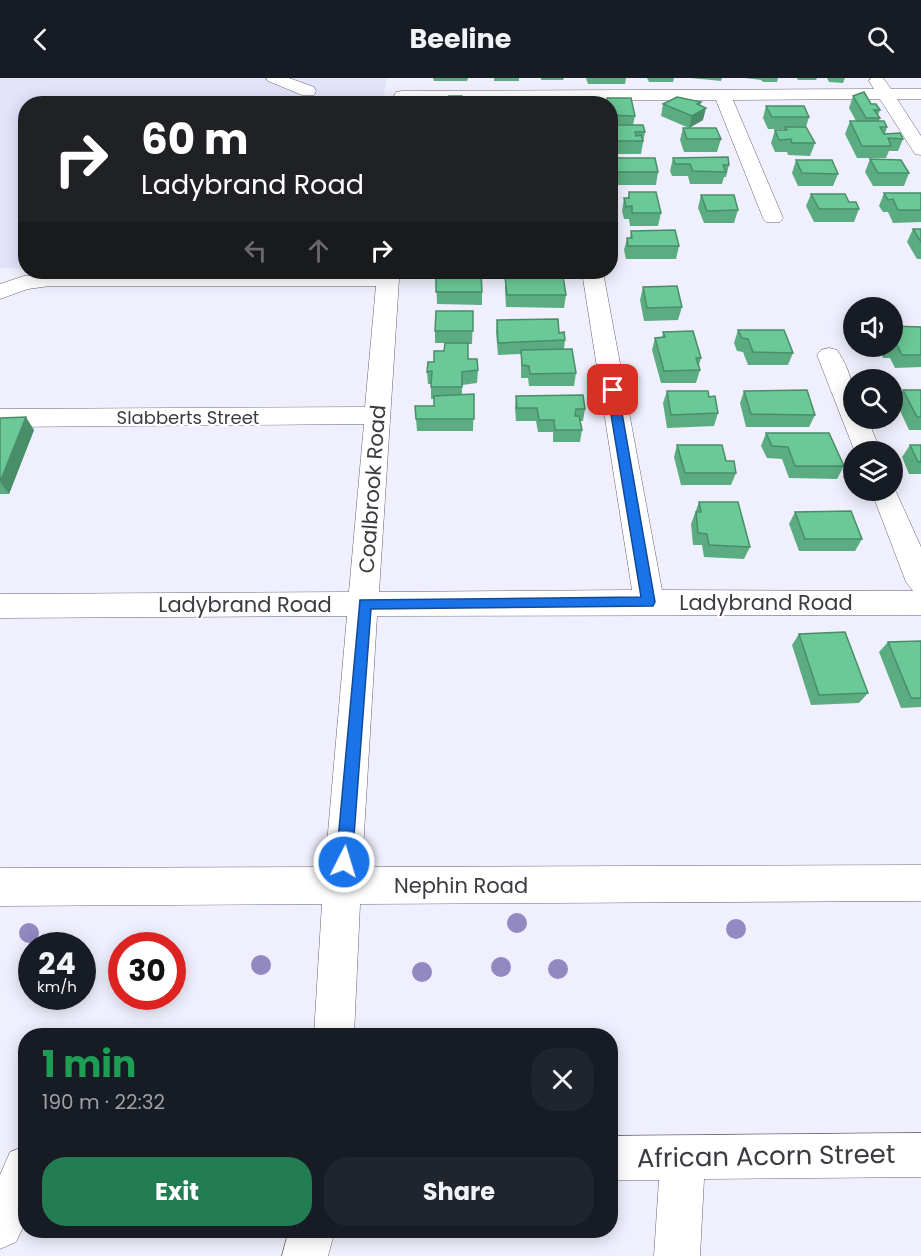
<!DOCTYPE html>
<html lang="en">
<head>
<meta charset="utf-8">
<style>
	body { margin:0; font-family:Poppins,sans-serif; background:#20242c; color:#f1f3f6; height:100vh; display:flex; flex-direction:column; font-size:22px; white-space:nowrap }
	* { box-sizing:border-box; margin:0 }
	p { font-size:20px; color:#9ea1a6 }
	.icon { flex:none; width:33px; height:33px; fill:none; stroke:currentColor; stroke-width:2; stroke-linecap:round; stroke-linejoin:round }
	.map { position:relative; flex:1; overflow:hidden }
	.panel { position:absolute; left:18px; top:950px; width:600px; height:210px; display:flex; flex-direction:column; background:#171b24; border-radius:24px; box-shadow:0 3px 15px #0003 }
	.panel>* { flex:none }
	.top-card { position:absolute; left:18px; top:18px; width:600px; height:183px; border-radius:24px; box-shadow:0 3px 15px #0003; background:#202124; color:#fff; overflow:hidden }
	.controls { position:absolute; left:843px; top:219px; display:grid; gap:12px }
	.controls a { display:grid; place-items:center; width:60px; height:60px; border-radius:50%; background:#171b24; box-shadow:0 3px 15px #0003; font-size:30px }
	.speed { position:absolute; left:18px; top:854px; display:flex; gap:12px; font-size:30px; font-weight:700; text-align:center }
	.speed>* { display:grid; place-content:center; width:78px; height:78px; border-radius:50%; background:#171b24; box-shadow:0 3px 15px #0003; line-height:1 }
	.speed small { font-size:15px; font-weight:400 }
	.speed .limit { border:9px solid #d22; background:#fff; color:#111 }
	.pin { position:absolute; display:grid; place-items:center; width:51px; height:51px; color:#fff; margin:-26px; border-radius:12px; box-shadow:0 3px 9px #0006 }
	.me { position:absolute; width:66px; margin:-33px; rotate:5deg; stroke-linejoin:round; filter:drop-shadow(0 0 4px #0008) }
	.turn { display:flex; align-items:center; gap:21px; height:126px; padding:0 24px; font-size:27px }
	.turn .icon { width:78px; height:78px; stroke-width:2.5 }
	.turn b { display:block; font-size:42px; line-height:51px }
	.lanes { display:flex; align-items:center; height:57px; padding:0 24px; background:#0003; justify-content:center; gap:30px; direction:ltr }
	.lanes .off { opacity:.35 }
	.round { display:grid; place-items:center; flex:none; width:63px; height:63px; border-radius:24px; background:#20242c }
	.overview { display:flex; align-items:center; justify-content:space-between; height:102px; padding:0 24px }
	h1 { font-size:36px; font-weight:700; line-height:45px; color:#1e9e55 }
	.button { display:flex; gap:12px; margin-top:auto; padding:12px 24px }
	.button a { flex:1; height:69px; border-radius:24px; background:#227d53; color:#fff; font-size:24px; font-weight:700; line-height:69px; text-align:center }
	.button a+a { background:#20242c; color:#f1f3f6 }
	header { display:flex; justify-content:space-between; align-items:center; height:78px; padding:0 24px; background:#171b24; font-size:27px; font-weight:700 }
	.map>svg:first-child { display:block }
</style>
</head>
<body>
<header><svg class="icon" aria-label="back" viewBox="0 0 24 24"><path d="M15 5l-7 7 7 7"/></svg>Beeline<svg class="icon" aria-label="search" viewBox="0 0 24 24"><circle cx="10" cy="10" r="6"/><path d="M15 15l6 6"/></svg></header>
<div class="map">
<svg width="921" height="1178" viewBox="0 0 921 1178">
	<rect width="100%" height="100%" fill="#efeffd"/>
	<path fill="#e3e3fb" d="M0,0H387L382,25L26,26L25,190H0Z"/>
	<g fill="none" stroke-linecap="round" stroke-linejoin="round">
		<defs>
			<path id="minor" d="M266,0H289L314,9L316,13L314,17H302L268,3Z
				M871,0H883L891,11H921V21H897L921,58V77L915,76L880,21L733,22L783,140L780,144H766L763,140L716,22L402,23L396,22L394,18L396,14L402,13L874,11L869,3Z
				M378,194H398L399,201L379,514L632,512L582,194H603L662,512L913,513L906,504L871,412H892V405L921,469V537L377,538L362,789L921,787V823L360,826L354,957H314L322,826L0,828V790L325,789L347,538L0,540V516L349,514L364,346L0,349V331L365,329L376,208H50L28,211L0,221V206L24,198L50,196Z
				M829,270L837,272C853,296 854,313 854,340H867L881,374H855L817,277L821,272Z
				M921,1055V1099L704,1101L700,1178H654L659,1102H610V1058Z
				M26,1068V1143L16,1164L0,1171V1097L10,1074Z
				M289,1152H335L328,1178H282Z"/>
		</defs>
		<use href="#minor" stroke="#656473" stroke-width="1"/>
		<use href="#minor" fill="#fff" fill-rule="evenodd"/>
	</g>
	<g fill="#9288c2">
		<circle cx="517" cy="845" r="10"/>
		<circle cx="736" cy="851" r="10"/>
		<circle cx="29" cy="855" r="10"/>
		<circle cx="261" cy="887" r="10"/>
		<circle cx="501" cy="889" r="10"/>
		<circle cx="558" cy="891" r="10"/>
		<circle cx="422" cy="894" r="10"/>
	</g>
	<path fill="#5bad81" d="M433,0H468L467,3H434Z
		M494,0H519V3H494Z
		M541,0H564L563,2H541Z
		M586,0H626L625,6H588Z
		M647,0H674L673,4H649Z
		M691,0H722L721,3Z
		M745,0H778L777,4H763L761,2Z
		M797,0H817L816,2H798Z
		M827,0H845L843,5L829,4Z
		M853,18L871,26L880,32L878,37L880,40L879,43L887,49L885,56L903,61L898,73H889L886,80H857L845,56L850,43H856L849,30Z
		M607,20L635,38L633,47L645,54L641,76H613L610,65V26L606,25Z
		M701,24L700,27L703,42L689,50L661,38L663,26Z
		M766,28L809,39L806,49L815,65L810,78L788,77L787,74H775L771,65L775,52H784V51H768L763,40Z
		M683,50L721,61L717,74H684L680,62Z
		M614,80L658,94L656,107H610V87H613Z
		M673,80L729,87L726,99H724L722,106H690L688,98H672L670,93Z
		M870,81L909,95L904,108H873L865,94Z
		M796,82L838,96L833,108H798L792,95Z
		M629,114L661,135L658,148H630L629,141H624L622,133L624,120H628Z
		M884,115H921V144L893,145L888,134H883L879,128Z
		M811,116L849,124L859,131L854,144H814L806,128Z
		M701,117L738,132L734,145H704L698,130Z
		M913,151H921V181H917L907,164Z
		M631,153L679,168L676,181H626L624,172L627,160H630Z
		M442,194H467V195L482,214V227L437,226L436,196H442Z
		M505,199L566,217L564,230L506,229L505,212Z
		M643,209L682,229L678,242L644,243L640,222Z
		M473,233L472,266H468V281L478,292L477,305L462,307V317L474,316L473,353H417L415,328H434V321H431V306H428L427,294L434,284L444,273L445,265H435V253Z
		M497,242L559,255L565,262L564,271L576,295L574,308H529L528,300H521V276L498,277L496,254Z
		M892,248L921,249V289L895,290L890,280H883L878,269L892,268Z
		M738,252L793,275L788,287H748L743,274L737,273L734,265Z
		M663,254L701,280L699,287L700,292L696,305H661L652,272L655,260H662Z
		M903,312H921V352H909L896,324Z
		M667,313L709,319L718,335L714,348L667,350L663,325Z
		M744,313L815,337L809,349H746L740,325Z
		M516,318L585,331L583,343H580L582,352L580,364H553V354H538L536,343H516L515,330Z
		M0,340L34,352L9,416H0Z
		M766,355L844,388L837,401L789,400L782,381L767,380L761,368Z
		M677,367L726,383L736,395L731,407H681L674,379Z
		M910,367H921V396H909L902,379Z
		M699,424L750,469L744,481L704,479L702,467H693L691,446Z
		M795,434L862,461L855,473H799L789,446Z
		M799,556L868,615L859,625L811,627L792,567Z
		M921,563V629L901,630L879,574L888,564Z"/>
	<path fill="#4a8d69" d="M701,24L698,34L706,30L703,42L689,50L692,38L697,26Z
		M26,339L34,352L9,416L0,404Z"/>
	<path fill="#6ac996" stroke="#4a8d69" stroke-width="1.5" d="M864,14L871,26H876L880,32H874L880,40H866L853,18Z
		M449,18H462L463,23H474V26H439V24L449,23Z
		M677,19L701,24L697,26L706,30L692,38L663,26Z
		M607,20H631L635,38L611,37L610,26H603L607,25Z
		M508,22H536L537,26H508Z
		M766,28H804L809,39H772Z
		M850,43H884L887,49H880L884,56L900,55L903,61L888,60L891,68H862Z
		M611,47H643L645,54H635L636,58L641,57L643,63H615Z
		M785,49H806L815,65H792L791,61L779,62L775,52H787Z
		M683,50H716L721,61H687Z
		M728,79L729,87H723L726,94L693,93L690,86H675L673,80Z
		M614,80H655L658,94H610V87H616Z
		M870,81L901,82L909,95H878Z
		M796,82H832L838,96L802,95Z
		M629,114H656L661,135H632V128L626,129L624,120H629Z
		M884,115H921V132H898L893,121L888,122Z
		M811,116H845L849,124H856L859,131H819Z
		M701,117H734L738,132L707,133Z
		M913,151H921V164Z
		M675,152L679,168H628L627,160H632L631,153Z
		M481,195L482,214H436V196Z
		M563,198L566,217H507L505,199Z
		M677,208L682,229L647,230L643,209Z
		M436,233H473V253H435Z
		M558,241L559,255L564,254L565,262L498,265L497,242Z
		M892,248L921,249V277H902L897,267H892Z
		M738,252H784L793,275L753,274L748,261L742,260Z
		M693,253L701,280H696L700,292L664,293L655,260L665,259L663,254Z
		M445,265H468V281H477L478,292L462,294V309H431L432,293L427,294L428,284H434V273H444Z
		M572,271L576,295L530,296L529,288L522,287L521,272Z
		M807,312L815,337L751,336L744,313Z
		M903,312H921V339H917Z
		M667,313H708L709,319L715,318L718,335L671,337Z
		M474,316V341H416L415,328H434V318Z
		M583,317L585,331H576L575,338H579L582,352H555L554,342H539L537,330H517L516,318Z
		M26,339L0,404V340Z
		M766,355H829L844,388H795L788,369L772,368Z
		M677,367H722L726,383H734L736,395H685Z
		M910,367H921V384H918Z
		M699,424H738L750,469L709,467L707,456L698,455L696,434H701Z
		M851,433L862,461H805L795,434Z
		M845,554L868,615L819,617L799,556Z
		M921,563V620H911L888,564Z"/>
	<path fill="#1a73e8" stroke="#114b97" stroke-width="1.5" d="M613,308L618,312L655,524L653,528L371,531L352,784L350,790L344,792L338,790L336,784L360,522L641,519L607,312Z"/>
	<g text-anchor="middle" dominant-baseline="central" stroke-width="4.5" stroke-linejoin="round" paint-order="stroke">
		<g font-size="18" fill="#3b3b41" stroke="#fff">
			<text x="188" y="339">Slabberts Street</text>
		</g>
		<g font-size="21" fill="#3b3b41" stroke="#fff">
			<text transform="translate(372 411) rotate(-86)">Coalbrook Road</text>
			<text x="766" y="524">Ladybrand Road</text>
			<text x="245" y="526">Ladybrand Road</text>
			<text x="461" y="807">Nephin Road</text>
		</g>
		<g font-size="26" fill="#3b3b41" stroke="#fff">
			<text transform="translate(766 1078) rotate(-1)">African Acorn Street</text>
		</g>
	</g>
</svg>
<div class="controls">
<a><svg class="icon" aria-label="sound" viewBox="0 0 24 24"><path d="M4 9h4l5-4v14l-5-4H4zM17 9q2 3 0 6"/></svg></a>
<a><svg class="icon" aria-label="search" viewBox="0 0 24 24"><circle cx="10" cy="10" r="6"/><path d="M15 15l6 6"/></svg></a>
<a><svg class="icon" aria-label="layers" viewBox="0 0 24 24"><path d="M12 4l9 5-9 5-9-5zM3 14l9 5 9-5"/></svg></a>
</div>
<div class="speed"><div>24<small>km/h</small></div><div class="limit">30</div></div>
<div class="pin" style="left:613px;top:312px;background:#d93025"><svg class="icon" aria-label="arrive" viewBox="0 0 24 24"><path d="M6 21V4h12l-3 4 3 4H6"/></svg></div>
<svg class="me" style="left:344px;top:784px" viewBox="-20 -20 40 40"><circle r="17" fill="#1a73e8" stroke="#fff" stroke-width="3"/><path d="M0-11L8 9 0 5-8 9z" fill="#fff"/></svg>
<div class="top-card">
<div class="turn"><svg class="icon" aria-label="right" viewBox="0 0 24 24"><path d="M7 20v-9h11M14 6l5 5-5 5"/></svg><div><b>60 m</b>Ladybrand Road</div></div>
<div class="lanes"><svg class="icon off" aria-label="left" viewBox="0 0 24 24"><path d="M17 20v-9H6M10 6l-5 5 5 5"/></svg><svg class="icon off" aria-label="ahead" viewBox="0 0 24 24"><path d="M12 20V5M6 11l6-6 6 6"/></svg><svg class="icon" aria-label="right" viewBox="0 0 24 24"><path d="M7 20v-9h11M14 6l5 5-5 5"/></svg></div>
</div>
<section class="panel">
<div class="overview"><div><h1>1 min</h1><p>190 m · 22:32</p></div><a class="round"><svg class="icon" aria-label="close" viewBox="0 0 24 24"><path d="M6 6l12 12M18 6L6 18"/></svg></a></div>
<div class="button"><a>Exit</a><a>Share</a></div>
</section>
</div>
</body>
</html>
